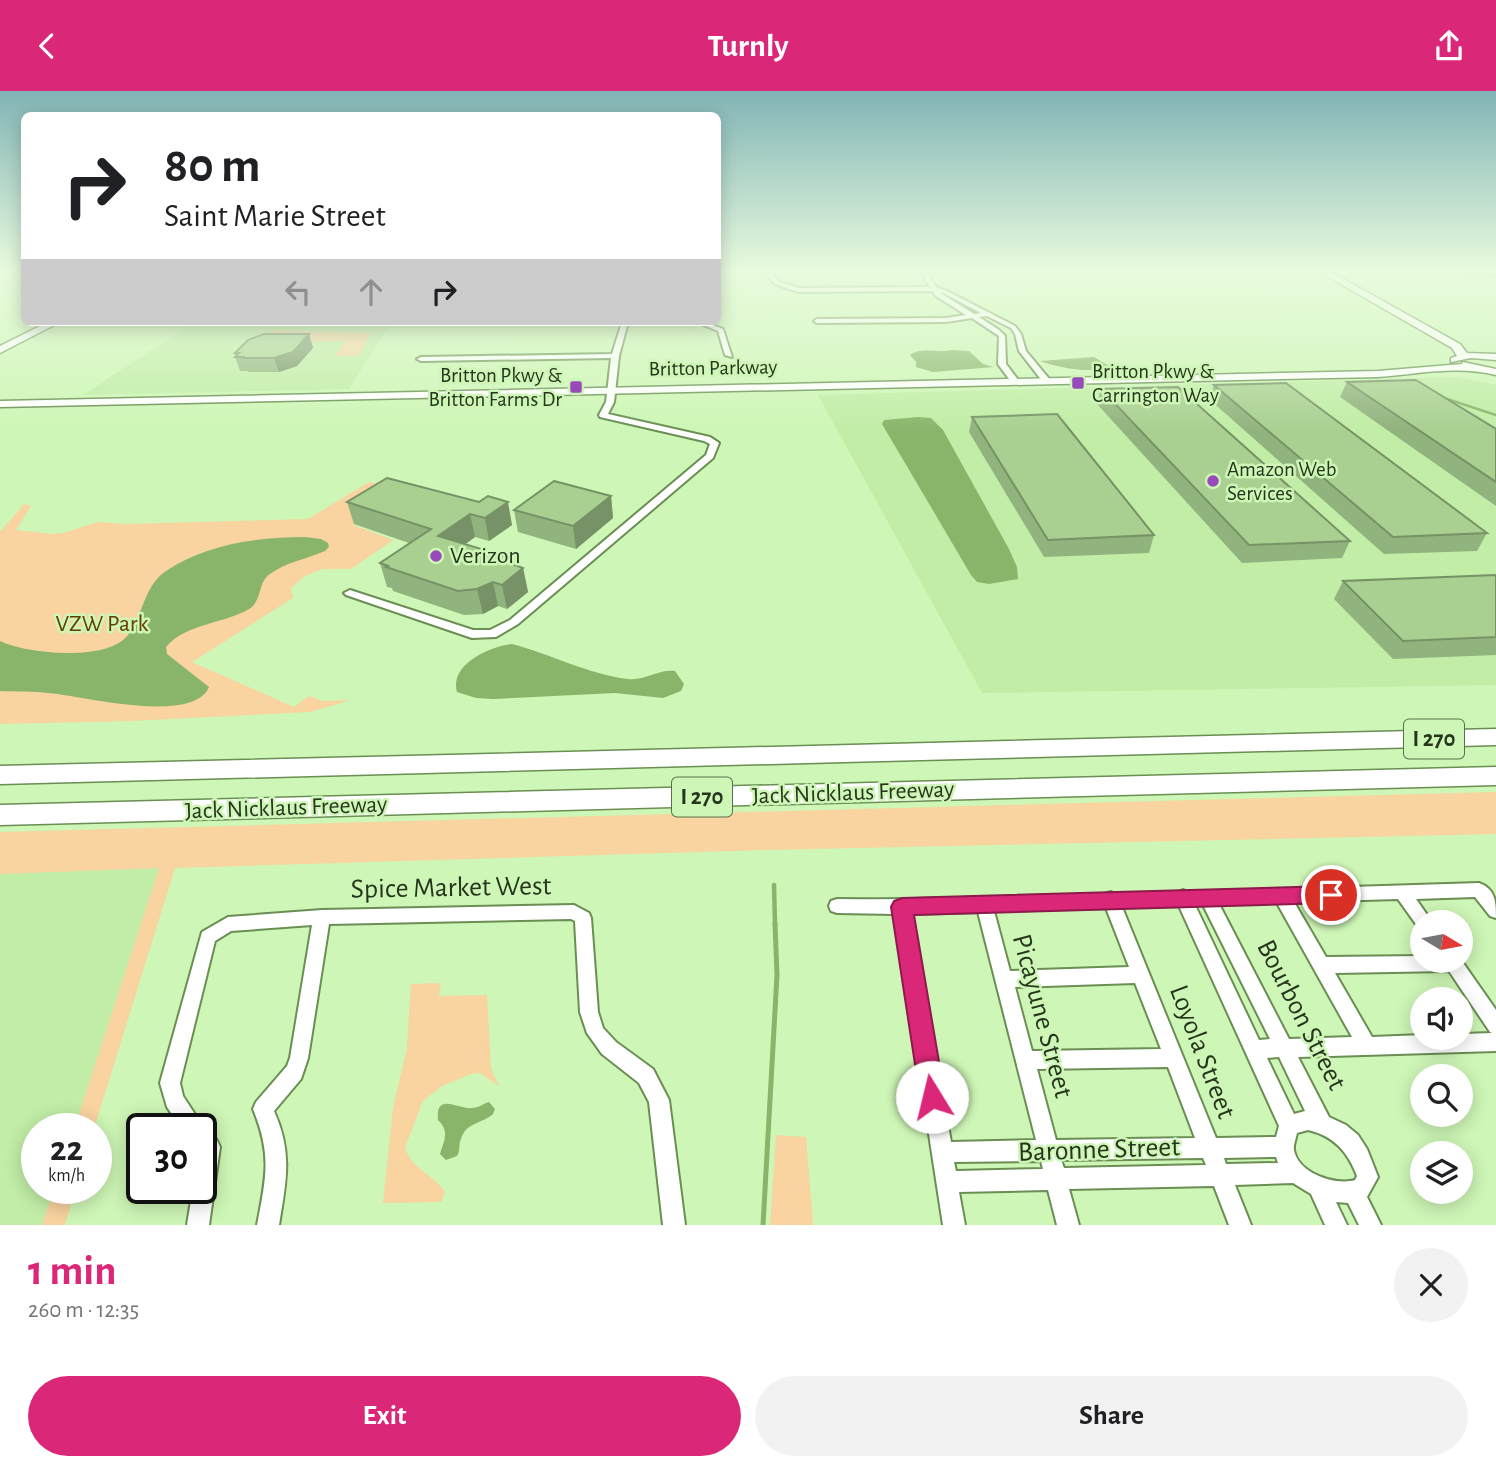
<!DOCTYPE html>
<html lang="en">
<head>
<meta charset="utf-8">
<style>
	body { margin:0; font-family:"Alegreya Sans",sans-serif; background:#f2f2f2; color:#202124; height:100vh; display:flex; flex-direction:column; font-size:26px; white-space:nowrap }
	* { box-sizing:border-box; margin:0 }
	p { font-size:23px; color:#757577 }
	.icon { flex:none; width:38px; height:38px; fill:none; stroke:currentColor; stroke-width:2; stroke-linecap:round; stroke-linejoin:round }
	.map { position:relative; height:1134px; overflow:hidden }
	.sheet { display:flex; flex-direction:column; background:#fff; flex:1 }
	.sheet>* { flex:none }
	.hud { position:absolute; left:21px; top:21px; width:700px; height:214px; border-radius:10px; box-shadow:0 4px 18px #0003; background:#fff; color:#202124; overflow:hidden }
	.needle { width:46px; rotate:100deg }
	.tools { position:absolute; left:1410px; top:819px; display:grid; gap:14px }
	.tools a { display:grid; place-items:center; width:63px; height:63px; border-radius:50%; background:#fff; box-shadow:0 4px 18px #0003; font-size:35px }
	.speed { position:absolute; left:21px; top:1022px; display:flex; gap:14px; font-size:35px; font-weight:700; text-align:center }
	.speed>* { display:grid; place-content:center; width:91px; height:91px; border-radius:50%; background:#fff; box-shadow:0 4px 18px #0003; line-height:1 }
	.speed small { font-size:18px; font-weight:400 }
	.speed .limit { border:4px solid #111; border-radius:10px; background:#fff; color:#111 }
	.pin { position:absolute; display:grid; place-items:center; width:60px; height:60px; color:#fff; margin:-30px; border:4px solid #fff; border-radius:50%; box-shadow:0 2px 7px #0007 }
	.me { position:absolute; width:77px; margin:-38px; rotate:351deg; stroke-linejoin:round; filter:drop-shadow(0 0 5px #0008) }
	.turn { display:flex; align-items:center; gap:24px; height:147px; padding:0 28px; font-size:32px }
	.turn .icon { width:91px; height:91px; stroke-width:2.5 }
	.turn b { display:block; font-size:49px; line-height:60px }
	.lanes { display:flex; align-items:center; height:66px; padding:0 28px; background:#0003; justify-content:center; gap:35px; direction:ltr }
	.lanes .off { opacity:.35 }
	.round { display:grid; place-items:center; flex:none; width:74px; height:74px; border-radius:37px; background:#f2f2f2 }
	.head { display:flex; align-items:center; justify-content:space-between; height:119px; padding:0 28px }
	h1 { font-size:42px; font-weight:700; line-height:52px; color:#db2777 }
	.button { display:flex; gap:14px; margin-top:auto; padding:14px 28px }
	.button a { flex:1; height:80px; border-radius:42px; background:#db2777; color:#fff; font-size:28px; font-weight:700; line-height:80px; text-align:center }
	.button a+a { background:#f2f2f2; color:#202124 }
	header { display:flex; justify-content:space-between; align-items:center; height:91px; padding:0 28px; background:#db2777; color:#fff; font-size:32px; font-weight:700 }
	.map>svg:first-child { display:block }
</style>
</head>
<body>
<header><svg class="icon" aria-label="back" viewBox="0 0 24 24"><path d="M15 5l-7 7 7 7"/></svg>Turnly<svg class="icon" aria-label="share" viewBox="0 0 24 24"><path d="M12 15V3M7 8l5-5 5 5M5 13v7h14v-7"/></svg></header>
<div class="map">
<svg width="1496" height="1134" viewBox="0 0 1496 1134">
	<rect width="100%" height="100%" fill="#cef6b6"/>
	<path fill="#c1eda6" d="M194,231H391L349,298L83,304Z
		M1456,286L1496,294V594L982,602L818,304Z
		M159,777L74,1038H37V1097H54L42,1134H0V783Z"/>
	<path fill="#f9d3a0" d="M274,239L371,242L359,265H335L345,250L262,252Z
		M369,391L414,401L393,409L353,434L393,449L351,478H322L305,485L291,497L293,507L192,571L294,616L309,605L322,610L351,609L310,621L131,630L0,633V441L24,413L31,415L16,439L52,443L64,442L97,431L124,433L308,428Z
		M1496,701V743L765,759L175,777L94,1038H74L159,777L0,783V741Z
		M441,892L439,905L487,904L491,978L499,995L480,982L471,983L442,995L423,1010L405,1056C410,1078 435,1084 445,1101L441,1111L383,1112L393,1017L407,957L411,893Z
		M776,1044L806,1046L813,1134H770Z
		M54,1097H76L65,1134H42Z"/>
	<path fill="#88b56a" d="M952,259L969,260L983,273L994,276L933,281L916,276V271L910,264C920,256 938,262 952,259Z
		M1094,266L1111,276C1091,283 1059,277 1040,270Z
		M918,326L931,327L943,339L1009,458L1017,476L1018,488L989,493L977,491L971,484L882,333L884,329Z
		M305,446L321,448L328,452L329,456L325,460C307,468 286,471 270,483C257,492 263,509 249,518C223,533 187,532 166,556L167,563L209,596C193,634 83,605 49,602C33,600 16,601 0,600V550C27,563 108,571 128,544C144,523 143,496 166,480C206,453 258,446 305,446Z
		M512,553C551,563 587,583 628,588C645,590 658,578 675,580L684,593L681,600L663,607L615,602L493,608L476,607L457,601C449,573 491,555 512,553Z
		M489,1011L495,1018L493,1023C482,1033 466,1031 461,1048C458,1055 461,1059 457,1065L446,1069L440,1063C444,1049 450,1041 438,1029C435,1000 460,1019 472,1017C478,1017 483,1013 489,1011Z"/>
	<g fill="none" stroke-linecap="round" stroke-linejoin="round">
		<path stroke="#88b56a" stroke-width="2" d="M1431,181L1496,185"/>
		<path stroke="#88b56a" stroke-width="2.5" d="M1444,307L1496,324"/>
		<path stroke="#88b56a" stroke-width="4.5" d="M774,794L775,834"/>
		<path stroke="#88b56a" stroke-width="5" d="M763,1134L777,884L775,832"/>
		<defs>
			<path id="street" d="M765,181H771L779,191L799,197L930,196L921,181H927L936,196L947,200L1015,235L1021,243L1026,260L1050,289L1043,291L1019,260L1015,243L1011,237L987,225L979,226L999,239L1005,245L1006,273L1019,290L1018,292H1012L998,273L999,245L972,227L946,231L817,232L814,230L817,228L946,227L966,224L936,205L932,200L798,201L775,193ZM939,201L943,202L981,222L974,223Z
				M461,231H611L608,233H464Z
				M622,231H628L619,265L614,311L608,323L710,346L719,352L713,367L518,533L496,546L472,547L346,504L344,502L350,499L473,539H490L510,529L706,364L710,353L704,350L600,326L599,324L606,311L611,267L421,270L417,268L421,266L612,263Z
				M696,231H705L723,238L732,266L725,264L718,240Z
				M1479,792C1496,798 1496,812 1496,827L1490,825L1475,806L1416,808L1432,831H1423V838L1418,836L1398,808L1294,811L1326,866L1423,865V870L1461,869L1496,919V960L1298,966L1329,1026L1346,1034L1358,1044L1367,1058L1378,1086L1367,1106L1381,1134H1359L1348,1112L1336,1111L1347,1134H1325L1311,1103L1293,1092L1235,1094L1251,1134H1229L1214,1095L1069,1098L1079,1134H1057L1048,1099L959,1101L965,1134H943L895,823L837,822L831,820L829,815L831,810L837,808C927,809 1015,806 1105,803L1111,801L1116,803L1178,801L1183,799L1188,801ZM1277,812L1352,946L1289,948L1219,813ZM1195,814H1203L1270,948L1259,949ZM1179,815L1279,1035L1276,1046L1216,1047L1122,816ZM1106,817L1129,876L1010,880L994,820ZM978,821L1036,1049L951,1051L911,823ZM1449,880L1490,941L1492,942L1461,943V947H1423V944L1372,946L1335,882ZM1135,892L1161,958L1032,960L1015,896ZM1279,966L1305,1020L1294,1023L1267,967ZM1168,976L1195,1047L1056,1049L1037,978ZM1308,1039C1334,1045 1348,1061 1357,1085L1355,1089C1335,1095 1298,1082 1294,1059C1293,1054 1296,1048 1297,1042ZM1276,1066L1278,1072L1226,1073L1224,1067ZM1203,1067L1206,1074L1064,1077L1061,1069ZM1041,1070L1043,1078L956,1080L954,1071Z
				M574,814L589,822L591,827L598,921L603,937L616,951L653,978L669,1009L685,1134H663L649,1011L639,992L602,963L587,942L580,921L575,830L571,828L329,833L308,967L301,988L274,1020C293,1062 286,1091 279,1134H257C266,1087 272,1064 253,1018L256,1011L287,975L290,967L312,834L231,840L215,850L180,992L183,1005L204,1037C212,1040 217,1048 220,1056L209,1134H187L193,1097H201V1038H182L167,1016L160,992L202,841L228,826L322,819Z"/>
			<path id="secondary" d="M1320,181H1331L1460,253L1467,262L1496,263V269L1471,267L1451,271V267L1457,265L1452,257Z
				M48,231H60L0,262V255Z
				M1463,271L1496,278V284C1458,274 1417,283 1378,286L0,316V310L1378,280L1462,273Z"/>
			<path id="highway" d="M1496,638V654L0,693V675Z
				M1496,676V694L0,734V714Z"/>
		</defs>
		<use href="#street" stroke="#6a8e53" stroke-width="4"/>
		<use href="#secondary" stroke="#6a8e53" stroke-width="3"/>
		<use href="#highway" stroke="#6a8e53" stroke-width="3"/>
		<use href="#street" fill="#fff" fill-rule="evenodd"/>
		<use href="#secondary" fill="#fff" fill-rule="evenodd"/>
		<use href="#highway" fill="#fff" fill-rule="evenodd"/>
	</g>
	<path fill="#91b37d" d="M309,243L313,257L297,275L279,281H248L247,280H240L235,266L236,265L235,262Z
		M1347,291L1496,338V415L1340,306Z
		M1214,294L1487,442L1477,460L1384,463L1209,308Z
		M1101,298L1350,450L1342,467L1242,472L1097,313Z
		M972,326L1154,444L1149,462L1044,466L969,341Z
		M387,387L512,434L489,450L475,446L465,453L514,468V471L518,472L519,476L523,477L528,501L507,518L498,515L483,523L464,524L393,500L392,497L387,496L380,472L409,452L354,433L347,411Z
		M611,405L613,427L576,458L518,441L514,419Z
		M1496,484V564L1393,568L1334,508L1343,490Z"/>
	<path fill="#769266" d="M309,243L313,257L297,275L279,281L274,267Z
		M611,405L613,427L576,458L573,435Z
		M508,411L512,434L489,450L485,427Z
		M470,423L475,446L444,469L438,445Z
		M514,468L517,482L515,474L518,472L520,480L523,477L528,501L507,518L502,494L512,470Z
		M493,491L498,515L483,523L477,498Z"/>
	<path fill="#a9d091" stroke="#769266" stroke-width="2" d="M264,243H309L293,261L274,267H243L245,266H235L239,262H235L248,249Z
		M1416,289L1496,338V391L1347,291Z
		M1286,292L1487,442L1393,446L1214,294Z
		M1178,296L1350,450L1249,454L1101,298Z
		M1057,323L1154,444L1048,449L972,326Z
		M387,387L479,411L488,405L508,411L485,427L470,423L438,445L514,468L512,470L518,472L515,474L523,477L502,494L493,491L477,498L458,500L386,476L388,475L380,472L431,438L347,411Z
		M554,390L611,405L573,435L514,419Z
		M1496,484V546L1403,550L1343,490Z"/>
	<linearGradient id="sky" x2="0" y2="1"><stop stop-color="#81b4b6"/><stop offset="0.53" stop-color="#e9fbde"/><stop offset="1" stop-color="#e9fbde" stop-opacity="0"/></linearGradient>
	<rect width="1496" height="340" fill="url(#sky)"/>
	<path fill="#db2777" stroke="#8e194d" stroke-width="2" d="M1331,795L1338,797L1341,804L1338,810L1331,812L914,824L945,1006L941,1015L932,1019L923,1015L920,1006L891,816L894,810L902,807Z"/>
	<g fill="#984abb" stroke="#cef6b6" stroke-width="2.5">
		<rect x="1071" y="285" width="14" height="14" rx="3.5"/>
		<rect x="569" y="289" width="14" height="14" rx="3.5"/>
		<circle cx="1213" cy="390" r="7"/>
		<circle cx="436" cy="465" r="7"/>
	</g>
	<g text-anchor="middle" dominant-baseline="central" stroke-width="5" stroke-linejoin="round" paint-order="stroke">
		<g font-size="21" fill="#26361d" stroke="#cef6b6">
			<text transform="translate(713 277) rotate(-1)">Britton Parkway</text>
		</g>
		<g font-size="21" fill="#26361d" stroke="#cef6b6" text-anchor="start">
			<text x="1092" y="280">Britton Pkwy &amp;<tspan x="1092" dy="24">Carrington Way</tspan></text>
			<text x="562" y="284" text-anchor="end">Britton Pkwy &amp;<tspan x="562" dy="24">Britton Farms Dr</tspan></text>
			<text x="1227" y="378">Amazon Web<tspan x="1227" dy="24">Services</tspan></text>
		</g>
		<g fill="#cef6b6" stroke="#58704b" stroke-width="2">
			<rect x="1404" y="628.5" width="60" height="39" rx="5"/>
			<rect x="672" y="686.5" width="60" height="39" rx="5"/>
		</g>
		<g font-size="23" font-weight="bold" fill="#26361d">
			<text x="1434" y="648">I 270</text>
			<text x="702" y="706">I 270</text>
		</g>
		<g font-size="24" fill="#26361d" stroke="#cef6b6" text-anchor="start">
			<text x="450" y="465">Verizon</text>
		</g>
		<g font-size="24" fill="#644000" stroke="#cef6b6">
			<text x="102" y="533">VZW Park</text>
		</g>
		<g font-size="24" fill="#26361d" stroke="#cef6b6">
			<text transform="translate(853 702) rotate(-2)">Jack Nicklaus Freeway</text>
			<text transform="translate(286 717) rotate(-2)">Jack Nicklaus Freeway</text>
		</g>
		<g font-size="28" fill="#26361d" stroke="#cef6b6">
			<text transform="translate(451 797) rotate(-1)">Spice Market West</text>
			<text transform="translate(1301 924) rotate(63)">Bourbon Street</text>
			<text transform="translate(1042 925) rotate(75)">Picayune Street</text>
			<text transform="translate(1202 961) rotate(69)">Loyola Street</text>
			<text transform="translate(1099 1059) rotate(-2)">Baronne Street</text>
		</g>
	</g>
</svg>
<div class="tools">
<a><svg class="needle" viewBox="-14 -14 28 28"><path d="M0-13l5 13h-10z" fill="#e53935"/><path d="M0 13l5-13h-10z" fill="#757577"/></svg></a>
<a><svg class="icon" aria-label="sound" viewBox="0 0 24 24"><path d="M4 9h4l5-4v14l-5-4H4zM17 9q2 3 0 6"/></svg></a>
<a><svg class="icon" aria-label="search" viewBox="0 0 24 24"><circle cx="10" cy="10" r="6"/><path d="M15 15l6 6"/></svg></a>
<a><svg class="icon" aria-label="layers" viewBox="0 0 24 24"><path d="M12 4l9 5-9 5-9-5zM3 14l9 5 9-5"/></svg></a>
</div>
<div class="speed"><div>22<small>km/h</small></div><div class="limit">30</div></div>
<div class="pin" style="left:1331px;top:804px;background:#d93025"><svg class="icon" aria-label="arrive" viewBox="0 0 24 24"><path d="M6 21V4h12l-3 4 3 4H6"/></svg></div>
<svg class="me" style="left:932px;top:1006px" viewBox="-20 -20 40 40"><circle r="19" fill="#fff"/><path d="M0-13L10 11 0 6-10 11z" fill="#db2777"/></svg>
<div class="hud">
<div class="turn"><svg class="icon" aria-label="right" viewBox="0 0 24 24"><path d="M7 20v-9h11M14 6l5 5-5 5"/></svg><div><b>80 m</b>Saint Marie Street</div></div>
<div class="lanes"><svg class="icon off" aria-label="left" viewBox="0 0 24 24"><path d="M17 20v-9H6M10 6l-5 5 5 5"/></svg><svg class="icon off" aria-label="ahead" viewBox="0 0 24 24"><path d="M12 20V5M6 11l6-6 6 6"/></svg><svg class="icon" aria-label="right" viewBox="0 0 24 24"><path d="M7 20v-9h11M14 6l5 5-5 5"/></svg></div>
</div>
</div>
<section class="sheet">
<div class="head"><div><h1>1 min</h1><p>260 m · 12:35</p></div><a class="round"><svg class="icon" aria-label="close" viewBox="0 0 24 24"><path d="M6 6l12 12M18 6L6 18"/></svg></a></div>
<div class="button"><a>Exit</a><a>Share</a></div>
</section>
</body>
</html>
